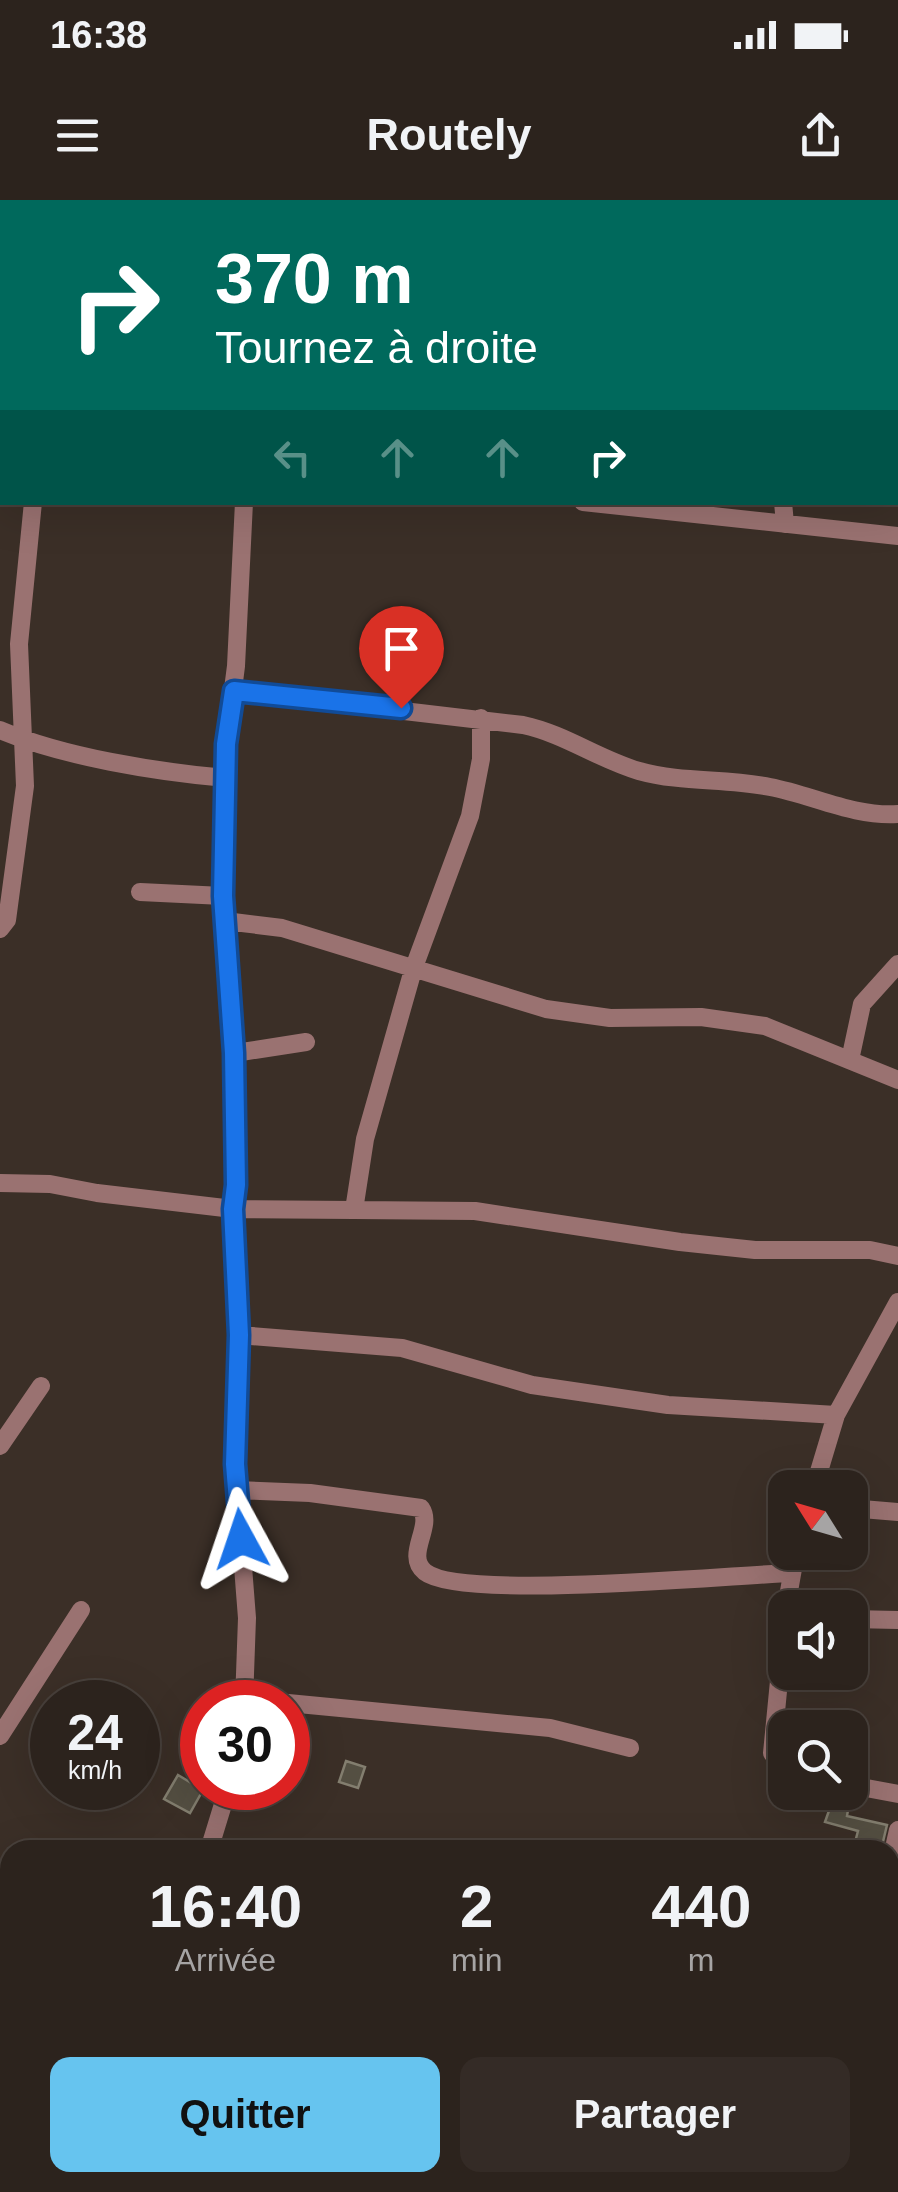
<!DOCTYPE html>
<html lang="fr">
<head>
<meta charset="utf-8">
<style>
	body { margin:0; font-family:Arial,sans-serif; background:#342b26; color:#f1f3f6; height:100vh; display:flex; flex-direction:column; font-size:38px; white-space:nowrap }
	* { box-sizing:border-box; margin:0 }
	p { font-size:32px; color:#a6a4a4 }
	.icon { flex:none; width:55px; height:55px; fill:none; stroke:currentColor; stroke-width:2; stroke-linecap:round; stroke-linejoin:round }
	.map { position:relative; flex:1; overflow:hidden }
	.details { position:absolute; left:0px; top:1640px; width:900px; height:352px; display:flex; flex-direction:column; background:#2c231d; border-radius:30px 30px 0 0; box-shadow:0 10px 40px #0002,0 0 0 2px #48403b }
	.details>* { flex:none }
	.hud { position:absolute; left:0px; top:0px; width:900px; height:305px; box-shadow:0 10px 40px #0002,0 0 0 2px #48403b; background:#00695c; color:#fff; overflow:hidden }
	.needle { width:65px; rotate:307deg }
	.tools { position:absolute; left:768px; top:1270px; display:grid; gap:20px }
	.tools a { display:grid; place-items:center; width:100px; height:100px; border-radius:20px; background:#2c231d; box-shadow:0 10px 40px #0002,0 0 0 2px #48403b; font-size:50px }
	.speed { position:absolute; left:30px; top:1480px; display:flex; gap:20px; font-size:50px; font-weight:700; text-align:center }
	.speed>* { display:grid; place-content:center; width:130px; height:130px; border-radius:50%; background:#2c231d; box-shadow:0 10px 40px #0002,0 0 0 2px #48403b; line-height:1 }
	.speed small { font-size:25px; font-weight:400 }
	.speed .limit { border:15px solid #d22; background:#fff; color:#111 }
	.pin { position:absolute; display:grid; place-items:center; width:85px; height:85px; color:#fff; margin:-102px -42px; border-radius:50% 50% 50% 0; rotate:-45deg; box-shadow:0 0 10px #0007 }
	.pin .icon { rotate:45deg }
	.me { position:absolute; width:110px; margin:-55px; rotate:355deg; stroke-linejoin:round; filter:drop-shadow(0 0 8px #0008) }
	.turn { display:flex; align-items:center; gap:35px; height:210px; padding:0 50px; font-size:45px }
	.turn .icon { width:130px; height:130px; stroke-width:2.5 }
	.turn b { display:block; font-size:70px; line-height:85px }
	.lanes { display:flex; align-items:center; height:95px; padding:0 50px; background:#0003; justify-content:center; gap:50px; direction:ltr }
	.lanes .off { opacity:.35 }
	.eta { display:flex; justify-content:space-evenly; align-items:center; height:170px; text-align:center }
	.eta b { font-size:60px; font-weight:700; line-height:70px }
	.primary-button { display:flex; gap:20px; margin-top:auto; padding:20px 50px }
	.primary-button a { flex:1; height:115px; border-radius:20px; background:#66c4ef; color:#111; font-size:40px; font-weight:700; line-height:115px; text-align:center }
	.primary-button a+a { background:#342b26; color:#f1f3f6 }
	.status { display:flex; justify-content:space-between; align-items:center; height:70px; padding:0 50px; background:#2c231d; direction:ltr }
	.status svg { height:28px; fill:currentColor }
	header { display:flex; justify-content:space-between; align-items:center; height:130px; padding:0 50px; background:#2c231d; font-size:45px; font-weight:700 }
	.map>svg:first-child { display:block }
</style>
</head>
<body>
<div class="status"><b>16:38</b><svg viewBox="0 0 49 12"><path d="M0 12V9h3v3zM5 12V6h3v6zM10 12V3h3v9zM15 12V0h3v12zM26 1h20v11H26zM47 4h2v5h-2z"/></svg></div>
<header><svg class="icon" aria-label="menu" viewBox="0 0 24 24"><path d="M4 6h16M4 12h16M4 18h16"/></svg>Routely<svg class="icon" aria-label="share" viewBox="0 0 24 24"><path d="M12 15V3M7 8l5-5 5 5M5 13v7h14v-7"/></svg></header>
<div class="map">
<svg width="898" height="1992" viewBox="0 0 898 1992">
	<rect width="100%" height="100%" fill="#3b2f27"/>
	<path fill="#544f42" stroke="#837e6f" stroke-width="2.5" d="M346,1561L365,1567L358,1588L339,1582Z
		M178,1575L203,1590L190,1613L164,1599Z
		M831,1605L848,1610L847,1616L887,1625L881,1650H853L858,1631L825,1622Z"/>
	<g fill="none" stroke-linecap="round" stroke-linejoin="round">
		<path stroke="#9a7271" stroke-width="18" d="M89,0L90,2
			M233,0V2
			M402,0V2
			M565,0L566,2
			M732,0V2
			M881,0V2
			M898,181V189
			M0,235H2
			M583,302L898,336
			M783,302L785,324
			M234,491L523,525C565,534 598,559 639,571C682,583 726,578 770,587C813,595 853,617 898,614
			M0,530C63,557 157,572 226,578
			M140,692L223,696
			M225,721L282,728L546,809L610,818L701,817L765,826L898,880
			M0,729L7,720L25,586L19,444L33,302
			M235,853L306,842
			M850,860L862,804L898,764
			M0,983L50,984L97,993L233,1009L354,1010L365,939L413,770L470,616L481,559V518
			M354,1010L475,1011L680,1042L755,1050H870L898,1056
			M239,1135L402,1148L532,1185L668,1205L836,1215
			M0,1246L41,1186
			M814,1288L836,1215L898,1102
			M236,1290L310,1293L421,1308C434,1327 404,1355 425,1372C461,1401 731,1375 792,1373
			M850,1308L898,1312
			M786,1408L796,1352
			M785,1419L772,1553L785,1570
			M850,1419L898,1420
			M244,1500L281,1502
			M244,1502L247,1418L235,1264L239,1135L233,1009L236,985L235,853L223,696L226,544L236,466L244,302
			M288,1503L550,1528L630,1548
			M0,1536L81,1410
			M850,1585L898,1594
			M209,1650L228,1588
			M890,1666L898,1630
			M0,1735L10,1740
			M890,1804L898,1806
			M519,1982L539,1992
			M743,1982L769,1992
			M41,1992L48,1982
			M802,1992L806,1982"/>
	</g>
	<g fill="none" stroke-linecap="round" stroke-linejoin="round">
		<defs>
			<path id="route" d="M241,1339L235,1264L239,1135L233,1009L236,985L234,853L223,696L226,544L234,491L401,508"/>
		</defs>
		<use href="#route" stroke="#114b97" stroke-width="25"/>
		<use href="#route" stroke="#1a73e8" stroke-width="18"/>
	</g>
</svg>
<div class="tools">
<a><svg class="needle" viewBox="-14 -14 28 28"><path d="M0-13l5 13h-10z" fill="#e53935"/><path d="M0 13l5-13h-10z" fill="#a6a4a4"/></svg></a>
<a><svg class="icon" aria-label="sound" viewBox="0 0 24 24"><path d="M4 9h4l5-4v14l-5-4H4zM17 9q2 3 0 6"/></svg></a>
<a><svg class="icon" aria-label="search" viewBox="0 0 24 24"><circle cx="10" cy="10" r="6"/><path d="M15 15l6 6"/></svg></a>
</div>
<div class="speed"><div>24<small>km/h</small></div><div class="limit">30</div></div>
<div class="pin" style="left:401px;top:508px;background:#d93025"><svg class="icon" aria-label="arrive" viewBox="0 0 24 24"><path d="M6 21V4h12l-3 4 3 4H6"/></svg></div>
<svg class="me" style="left:241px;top:1339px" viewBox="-20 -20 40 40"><path d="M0-17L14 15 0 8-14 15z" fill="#1a73e8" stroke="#fff" stroke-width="4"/></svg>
<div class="hud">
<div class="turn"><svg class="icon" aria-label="right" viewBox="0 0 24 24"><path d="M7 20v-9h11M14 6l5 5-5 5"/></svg><div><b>370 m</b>Tournez à droite</div></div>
<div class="lanes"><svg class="icon off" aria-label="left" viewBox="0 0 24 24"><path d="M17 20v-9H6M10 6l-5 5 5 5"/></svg><svg class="icon off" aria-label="ahead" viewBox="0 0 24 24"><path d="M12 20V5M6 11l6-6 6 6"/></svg><svg class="icon off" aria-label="ahead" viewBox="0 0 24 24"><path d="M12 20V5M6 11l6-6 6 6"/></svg><svg class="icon" aria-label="right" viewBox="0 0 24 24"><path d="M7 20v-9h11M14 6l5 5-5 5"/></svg></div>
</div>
<section class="details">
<div class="eta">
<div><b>16:40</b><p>Arrivée</p></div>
<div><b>2</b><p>min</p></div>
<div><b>440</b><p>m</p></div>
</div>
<div class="primary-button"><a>Quitter</a><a>Partager</a></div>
</section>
</div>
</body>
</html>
